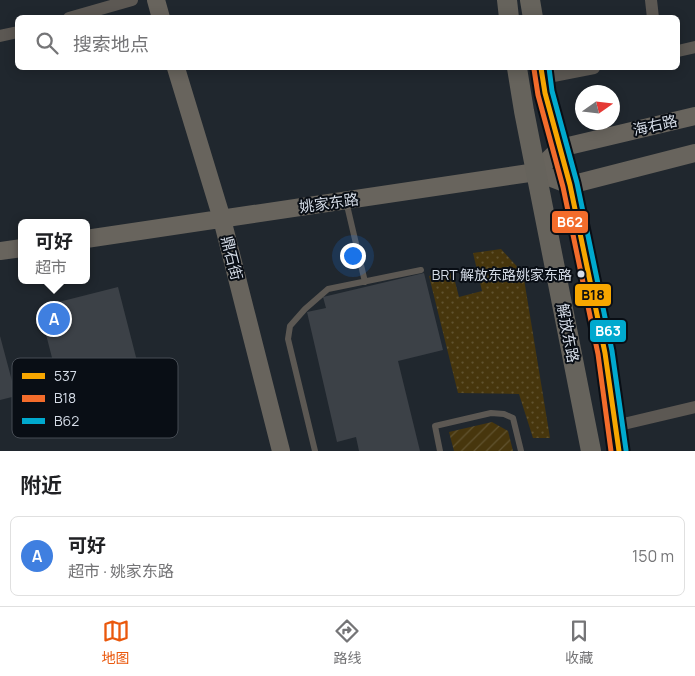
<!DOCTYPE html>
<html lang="zh">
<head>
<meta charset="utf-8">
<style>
	:root { --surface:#fff; --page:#f6f6f6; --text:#202124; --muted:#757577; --line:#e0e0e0; --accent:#ea580c }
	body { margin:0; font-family:Manrope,"Noto Sans SC",sans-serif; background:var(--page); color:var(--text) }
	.compass { position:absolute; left:575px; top:85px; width:45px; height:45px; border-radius:50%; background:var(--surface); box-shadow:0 2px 12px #0003; rotate:76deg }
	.you { position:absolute; left:352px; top:255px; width:18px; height:18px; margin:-12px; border:4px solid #fff; border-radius:50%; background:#1a73e8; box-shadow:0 0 0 8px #1a73e833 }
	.badge { display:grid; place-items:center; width:32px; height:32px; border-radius:50%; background:var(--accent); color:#fff; font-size:16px; font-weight:700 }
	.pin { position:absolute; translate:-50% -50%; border:2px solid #fff; box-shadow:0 1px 5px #0006 }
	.popup { position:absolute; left:18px; top:219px; width:72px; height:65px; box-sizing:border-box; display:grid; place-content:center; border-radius:8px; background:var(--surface); filter:drop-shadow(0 1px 4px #0005); font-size:16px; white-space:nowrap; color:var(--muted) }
	.popup b { font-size:19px; color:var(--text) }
	.popup::after { content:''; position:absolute; left:50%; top:100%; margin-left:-10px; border:10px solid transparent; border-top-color:var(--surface) }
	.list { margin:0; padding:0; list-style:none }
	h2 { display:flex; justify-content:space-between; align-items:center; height:65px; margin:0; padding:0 20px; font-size:21px }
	h2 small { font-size:16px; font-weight:400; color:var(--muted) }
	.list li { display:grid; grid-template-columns:32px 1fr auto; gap:15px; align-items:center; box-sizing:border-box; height:80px; margin:0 10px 10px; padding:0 10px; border:1px solid var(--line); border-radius:8px }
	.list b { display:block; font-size:19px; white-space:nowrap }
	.list p { margin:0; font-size:16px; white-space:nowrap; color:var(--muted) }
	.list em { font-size:16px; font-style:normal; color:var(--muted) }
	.icon { flex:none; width:28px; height:28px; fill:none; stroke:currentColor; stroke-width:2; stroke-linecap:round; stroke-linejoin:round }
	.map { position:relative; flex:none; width:695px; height:451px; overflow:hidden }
	.search { position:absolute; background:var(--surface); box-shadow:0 2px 12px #0003; left:15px; right:15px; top:15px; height:55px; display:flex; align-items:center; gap:12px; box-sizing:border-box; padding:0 18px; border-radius:8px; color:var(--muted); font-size:19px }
	.sheet { height:155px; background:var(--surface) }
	nav { display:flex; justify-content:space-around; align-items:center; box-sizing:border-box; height:70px; border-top:1px solid var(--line); background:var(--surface); font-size:14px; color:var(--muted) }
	nav a { display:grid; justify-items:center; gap:2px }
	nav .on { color:var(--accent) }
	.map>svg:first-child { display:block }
</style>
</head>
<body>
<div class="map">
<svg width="695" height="451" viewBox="0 0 695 451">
	<defs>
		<pattern id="grass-dots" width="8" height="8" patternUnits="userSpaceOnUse" patternTransform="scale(1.25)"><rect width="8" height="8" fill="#47360d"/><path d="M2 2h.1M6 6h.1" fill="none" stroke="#615330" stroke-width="1.8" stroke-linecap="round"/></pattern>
		<pattern id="garden-furrows" width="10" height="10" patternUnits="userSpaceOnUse" patternTransform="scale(1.25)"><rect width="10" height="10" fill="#47360d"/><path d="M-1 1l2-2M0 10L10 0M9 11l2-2" fill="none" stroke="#615330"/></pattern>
	</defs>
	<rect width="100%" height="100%" fill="#20272e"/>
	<path fill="url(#grass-dots)" d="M501 249 523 273 550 438H533L519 394 458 393 429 276 452 270 459 297 482 291 473 253Z"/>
	<path fill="url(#garden-furrows)" d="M492 422 508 431 513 451H454L449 432Z"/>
	<path fill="#3c4147" d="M424 273 443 350 398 361 420 451H359L356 437 337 442 307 312 326 308 323 297Z
		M118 287 138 365 59 385 39 307Z
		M0 336 16 396 0 400Z"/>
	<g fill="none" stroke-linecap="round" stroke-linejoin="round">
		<path stroke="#5c5853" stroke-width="6" d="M346 201 365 282
			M315 451 288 339 290 326 305 309 328 289 421 270
			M440 451 435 426 491 413 504 414 513 418 521 451"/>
		<path stroke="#5c5853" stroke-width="12" d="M651 0 653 18
			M69 18 132 0
			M0 36 18 32
			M678 51 695 47
			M543 78 594 68
			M615 426 695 407"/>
		<path stroke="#68645d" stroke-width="18" d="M156 0 161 18
			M176 68 222 219 281 451
			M536 172 560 148 695 116
			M86 239 536 172 570 185 695 153
			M0 251 22 248"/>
		<path stroke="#66635c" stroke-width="20" d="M507 0 509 18
			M530 0 533 18
			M517 68 524 111 591 451
			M541 68 545 93 570 185 605 353 619 451"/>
		<defs>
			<path id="bus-1" d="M541 68 545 93 570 185 605 353 619 451"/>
			<path id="bus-2" d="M534 69 538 95 563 187 598 354 611 451"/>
			<path id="bus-3" d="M549 68 552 91 577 183 612 351 626 450"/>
		</defs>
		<use href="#bus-1" stroke="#090e15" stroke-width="9"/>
		<use href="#bus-2" stroke="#090e15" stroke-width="9"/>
		<use href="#bus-3" stroke="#090e15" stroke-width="9"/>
		<use href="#bus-1" stroke="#f7a600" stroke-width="5"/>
		<use href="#bus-2" stroke="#f36c2b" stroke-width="5"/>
		<use href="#bus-3" stroke="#00a9ce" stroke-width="5"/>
	</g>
	<circle fill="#d6dde8" stroke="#090e15" stroke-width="2" cx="581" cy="274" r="4.5"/>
	<g text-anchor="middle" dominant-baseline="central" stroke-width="4" stroke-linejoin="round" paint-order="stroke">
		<g font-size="14" fill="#d6dde8" stroke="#090e15" text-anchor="end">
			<text x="572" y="274">BRT 解放东路姚家东路</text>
		</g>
		<g font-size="15" fill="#d6dde8" stroke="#090e15">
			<text transform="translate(655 125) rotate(-13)">海右路</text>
			<text transform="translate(329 203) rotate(-8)">姚家东路</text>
			<text transform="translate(232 258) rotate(76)">鼎石街</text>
			<text transform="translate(568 333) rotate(79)">解放东路</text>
		</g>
	</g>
	<rect x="12" y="358" width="166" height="80" rx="8" fill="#090e15" stroke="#464c54" stroke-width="1"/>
	<rect x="22" y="373" width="23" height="6" fill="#f7a600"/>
	<rect x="22" y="395" width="23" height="7" fill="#f36c2b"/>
	<rect x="22" y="418" width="23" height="6" fill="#00a9ce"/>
	<g font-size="14" fill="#d6dde8">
		<text x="54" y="381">537</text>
		<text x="54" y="403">B18</text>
		<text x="54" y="426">B62</text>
	</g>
	<g stroke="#090e15" stroke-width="2">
		<rect x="551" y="210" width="38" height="24" rx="5" fill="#f36c2b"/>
		<rect x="574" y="283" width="38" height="24" rx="5" fill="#f7a600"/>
		<rect x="589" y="319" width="38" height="24" rx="5" fill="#00a9ce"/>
	</g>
	<g font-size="14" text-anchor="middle" font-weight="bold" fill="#fff">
		<text x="570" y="227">B62</text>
		<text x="608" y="336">B63</text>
	</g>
	<g font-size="14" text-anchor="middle" font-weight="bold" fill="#111">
		<text x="593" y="300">B18</text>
	</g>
</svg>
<svg class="compass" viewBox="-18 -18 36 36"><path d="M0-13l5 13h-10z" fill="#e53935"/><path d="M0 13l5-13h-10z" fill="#757577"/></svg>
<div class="you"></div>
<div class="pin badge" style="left:54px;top:319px;background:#3f7fe0">A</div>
<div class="popup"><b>可好</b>超市</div>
<div class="search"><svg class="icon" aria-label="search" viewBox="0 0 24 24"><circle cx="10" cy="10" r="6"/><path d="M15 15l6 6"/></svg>搜索地点</div>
</div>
<section class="sheet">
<h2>附近<small></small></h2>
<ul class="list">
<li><span class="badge" style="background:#3f7fe0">A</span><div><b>可好</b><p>超市 · 姚家东路</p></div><em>150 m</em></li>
</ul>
</section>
<nav>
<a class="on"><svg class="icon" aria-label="map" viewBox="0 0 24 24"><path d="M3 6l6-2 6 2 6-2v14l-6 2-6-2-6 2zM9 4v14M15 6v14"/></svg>地图</a>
<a><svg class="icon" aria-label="directions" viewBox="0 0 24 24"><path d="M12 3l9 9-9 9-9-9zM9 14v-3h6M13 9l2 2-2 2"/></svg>路线</a>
<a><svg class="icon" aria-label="saved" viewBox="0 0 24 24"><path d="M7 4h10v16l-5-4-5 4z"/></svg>收藏</a>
</nav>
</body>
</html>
